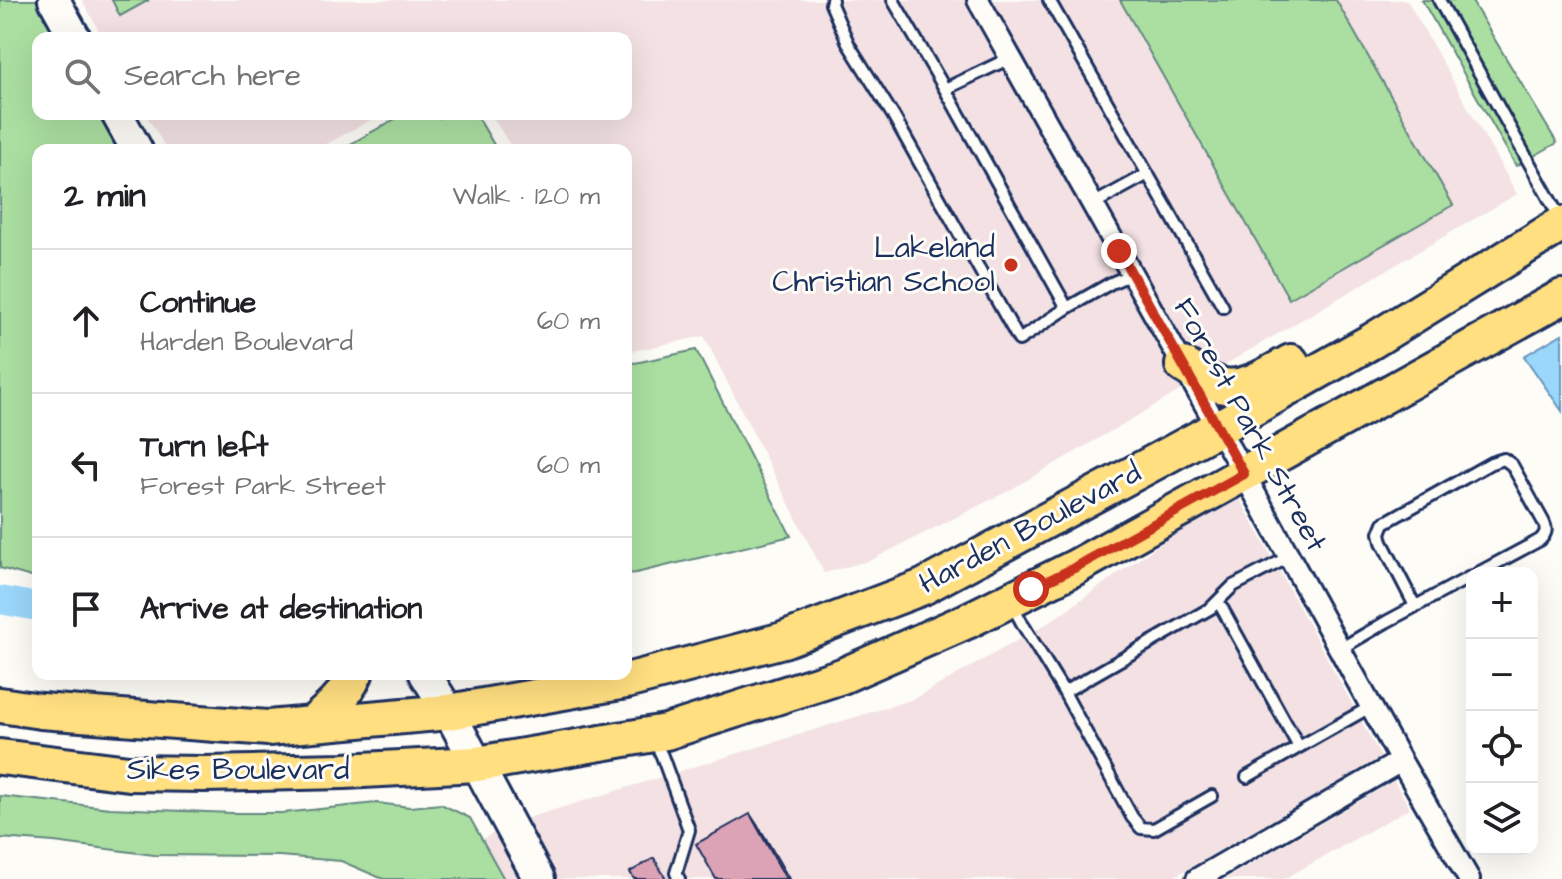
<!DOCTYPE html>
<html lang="en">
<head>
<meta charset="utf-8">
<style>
	:root { --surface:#fff; --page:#f6f6f6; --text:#202124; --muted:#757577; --line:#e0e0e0 }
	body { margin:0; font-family:"Architects Daughter",sans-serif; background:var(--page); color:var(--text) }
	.controls { position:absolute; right:24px; bottom:24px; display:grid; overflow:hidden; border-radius:16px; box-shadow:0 8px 32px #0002 }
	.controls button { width:72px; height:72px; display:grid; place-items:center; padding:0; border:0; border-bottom:2px solid var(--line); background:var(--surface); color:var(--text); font:40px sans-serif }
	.stop { position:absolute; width:24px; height:24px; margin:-18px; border:6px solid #c8321e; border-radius:50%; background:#fff }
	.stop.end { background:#c8321e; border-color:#fff; box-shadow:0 2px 8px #0008 }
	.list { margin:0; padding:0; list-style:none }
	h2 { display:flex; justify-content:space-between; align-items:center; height:104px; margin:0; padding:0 32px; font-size:34px }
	h2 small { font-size:26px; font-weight:400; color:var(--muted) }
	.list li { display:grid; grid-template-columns:52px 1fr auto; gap:24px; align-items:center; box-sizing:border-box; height:144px; padding:0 32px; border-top:2px solid var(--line) }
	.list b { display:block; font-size:30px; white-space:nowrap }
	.list p { margin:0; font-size:26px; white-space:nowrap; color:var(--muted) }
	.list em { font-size:26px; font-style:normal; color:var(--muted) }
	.icon { flex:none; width:44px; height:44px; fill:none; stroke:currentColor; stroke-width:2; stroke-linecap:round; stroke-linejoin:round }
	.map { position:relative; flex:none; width:1562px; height:879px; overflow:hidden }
	.search { position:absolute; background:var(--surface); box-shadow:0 8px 32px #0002; left:32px; top:32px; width:600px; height:88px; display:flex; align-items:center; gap:20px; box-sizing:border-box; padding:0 28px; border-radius:16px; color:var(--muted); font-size:30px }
	.panel { position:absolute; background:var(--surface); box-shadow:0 8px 32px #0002; left:32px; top:144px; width:600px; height:536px; border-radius:16px }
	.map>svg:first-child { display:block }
</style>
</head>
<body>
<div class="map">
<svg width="1562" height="879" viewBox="0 0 1562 879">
	<rect width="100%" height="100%" fill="#fdfcf7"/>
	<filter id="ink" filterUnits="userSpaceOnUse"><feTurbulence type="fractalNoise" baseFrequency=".0125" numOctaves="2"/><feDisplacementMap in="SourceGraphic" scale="16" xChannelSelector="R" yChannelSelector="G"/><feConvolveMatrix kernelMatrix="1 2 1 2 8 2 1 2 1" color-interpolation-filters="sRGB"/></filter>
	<g filter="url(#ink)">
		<path fill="#f3e1e3" d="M82 0H1407L1517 194 1010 490 871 560 824 573 704 336 633 351 626 339V150H513L491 114H626V38H103Z
			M146 114H381L316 150H167Z
			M1237 494 1381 757 1170 879H557L525 819 914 699 1048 623 1213 507Z
			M1394 781 1410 808 1284 879H1225Z
			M496 832 521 879H504L482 839Z"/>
		<path fill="#abdfa1" stroke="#638780" stroke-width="2" d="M0 0H36L57 38H38V114H99L119 150H38V579L0 568Z
			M112 0H149L120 16Z
			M1120 0H1336L1453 205 1289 299Z
			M1422 0H1471L1557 143 1516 166Z
			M404 114H437L440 118 447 114H476L497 150H340Z
			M696 350 791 536 636 573 626 574V361L635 363Z
			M0 796 110 808 232 813H283L376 803 410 807 441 804 470 818 504 879H383L341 861 279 856 154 855 54 842 0 838Z"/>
		<path fill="#9ad7fb" stroke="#6794bc" stroke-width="2" d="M1562 334V411L1524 356Z"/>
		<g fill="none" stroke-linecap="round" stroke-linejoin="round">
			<path stroke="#9ad7fb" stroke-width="28" d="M0 600 38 607"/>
			<defs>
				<path id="lane" d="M832 0 831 4 849 45 894 117 1019 340 1067 308
					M893 0 945 89
					M1049 0 1223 307
					M1439 0 1561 220
					M1010 58 945 89 1067 308 1111 283 1132 274
					M1093 204 1148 174
					M1218 601 1299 747 1372 706
					M1012 604 1023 625 1064 692 1211 608 1233 586 1289 557
					M1415 606 1382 542 1380 533 1384 523 1491 463 1504 459 1512 465 1543 521C1547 529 1547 533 1540 540L1478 573
					M1340 649 1386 622 1472 576
					M1064 692 1132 817 1141 828 1154 829 1212 796
					M654 740 662 756 689 830 676 873 679 879
					M1247 777 1299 747"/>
				<path id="street" d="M978 0 1244 474 1401 761 1469 879
					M1197 879 1401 761"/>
				<path id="secondary" d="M54 0 75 38
					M117 114 137 150
					M425 674 449 712 539 879"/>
				<path id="primary" d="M1183 365C1195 372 1210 384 1224 386 1246 390 1272 372 1291 362
					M0 705 41 711 268 728 449 712 626 681 783 640 923 587 1218 428 1372 341 1562 224
					M312 724C330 709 345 696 355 674
					M0 757 129 773 204 774 344 771 477 764 666 732 842 676 967 621 1074 568 1562 297"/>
			</defs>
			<use href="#lane" stroke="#1b2f5e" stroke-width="16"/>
			<use href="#street" stroke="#1b2f5e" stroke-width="26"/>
			<use href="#secondary" stroke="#1b2f5e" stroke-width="36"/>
			<use href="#primary" stroke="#1b2f5e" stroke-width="40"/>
			<use href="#lane" stroke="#fdfcf7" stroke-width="10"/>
			<use href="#street" stroke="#fdfcf7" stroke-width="20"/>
			<use href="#secondary" stroke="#fdfcf7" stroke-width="30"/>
			<use href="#primary" stroke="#ffdf80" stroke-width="34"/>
		</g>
		<path fill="#99727f" stroke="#1b2f5e" stroke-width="2" d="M750 814 764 835 789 879H786Z"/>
		<path fill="#dba3b5" stroke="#1b2f5e" stroke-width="2" d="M750 814 786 879H716L696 844Z
			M654 858 666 879H634L630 872Z"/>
	</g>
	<g fill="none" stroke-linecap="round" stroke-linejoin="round" filter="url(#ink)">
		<path stroke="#c8321e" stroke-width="10" d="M1031 589 1074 568 1244 474 1119 251"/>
	</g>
	<circle fill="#c8321e" stroke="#fdfcf7" stroke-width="3" cx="1011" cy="265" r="8"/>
	<g text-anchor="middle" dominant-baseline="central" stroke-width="6" stroke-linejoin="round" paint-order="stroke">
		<g font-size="30" fill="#1b2f5e" stroke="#fdfcf7" text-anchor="end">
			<text x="995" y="248">Lakeland<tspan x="995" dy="34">Christian School</tspan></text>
		</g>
		<g font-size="30" fill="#1b2f5e" stroke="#fdfcf7">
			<text transform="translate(1250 425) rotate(61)">Forest Park Street</text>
			<text transform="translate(1030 528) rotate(-28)">Harden Boulevard</text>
			<text x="238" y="770">Sikes Boulevard</text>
		</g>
	</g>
</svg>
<div class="controls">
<button>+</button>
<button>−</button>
<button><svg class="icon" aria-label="locate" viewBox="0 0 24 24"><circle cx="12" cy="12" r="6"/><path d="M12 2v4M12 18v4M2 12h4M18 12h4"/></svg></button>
<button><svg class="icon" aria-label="layers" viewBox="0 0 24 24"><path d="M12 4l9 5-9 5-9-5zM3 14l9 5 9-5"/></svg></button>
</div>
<div class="stop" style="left:1031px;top:589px"></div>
<div class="stop end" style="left:1119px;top:251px"></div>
<div class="search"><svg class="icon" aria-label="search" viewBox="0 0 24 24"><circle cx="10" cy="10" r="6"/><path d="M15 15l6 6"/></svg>Search here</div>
<section class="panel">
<h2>2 min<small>Walk · 120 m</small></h2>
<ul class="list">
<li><svg class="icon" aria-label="ahead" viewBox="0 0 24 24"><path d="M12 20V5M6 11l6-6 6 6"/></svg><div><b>Continue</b><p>Harden Boulevard</p></div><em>60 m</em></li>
<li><svg class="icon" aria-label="left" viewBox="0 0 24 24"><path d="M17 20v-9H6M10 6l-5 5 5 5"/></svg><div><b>Turn left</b><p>Forest Park Street</p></div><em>60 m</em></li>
<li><svg class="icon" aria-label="arrive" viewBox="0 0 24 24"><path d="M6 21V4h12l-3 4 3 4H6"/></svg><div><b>Arrive at destination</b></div></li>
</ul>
</section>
</div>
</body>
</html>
